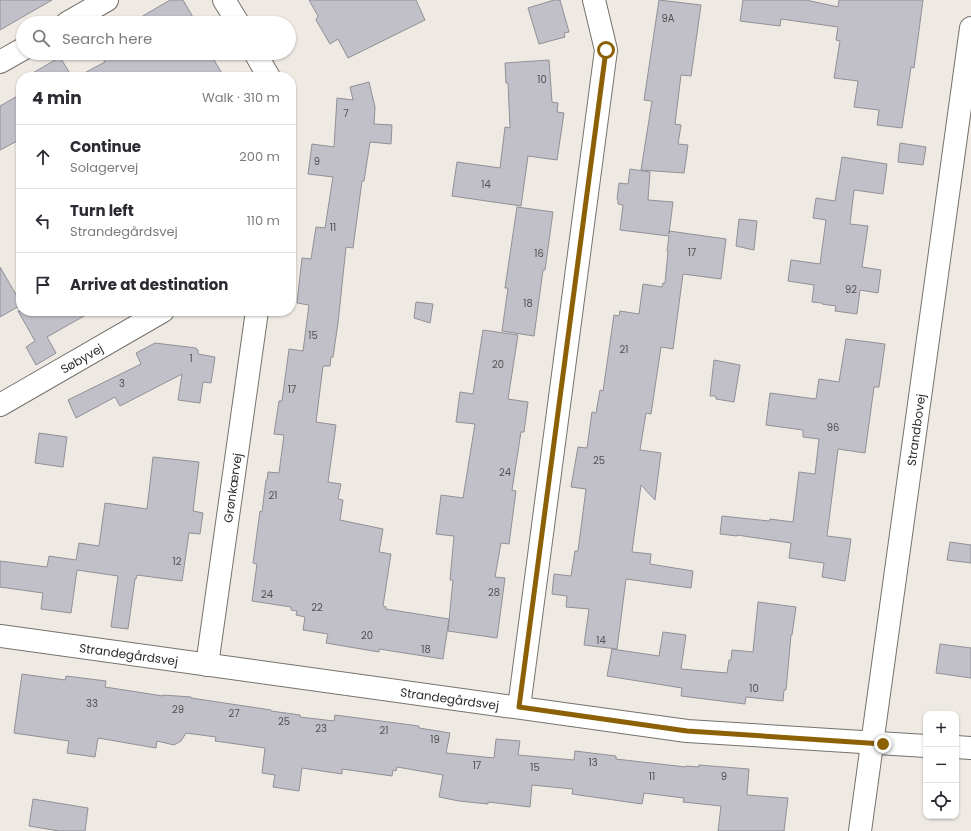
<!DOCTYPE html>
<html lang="en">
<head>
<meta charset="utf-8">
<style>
	:root { --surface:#fff; --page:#f2f2f3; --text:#2b2b33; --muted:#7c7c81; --line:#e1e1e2 }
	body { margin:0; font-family:Poppins,sans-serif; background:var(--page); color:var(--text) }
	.controls { position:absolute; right:12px; bottom:12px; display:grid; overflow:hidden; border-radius:8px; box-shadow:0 1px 3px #0004 }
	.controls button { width:36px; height:36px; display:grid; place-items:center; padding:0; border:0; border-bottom:1px solid var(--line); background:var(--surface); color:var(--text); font:20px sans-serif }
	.stop { position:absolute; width:12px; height:12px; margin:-9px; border:3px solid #8c6105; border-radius:50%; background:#fff }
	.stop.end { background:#8c6105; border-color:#fff; box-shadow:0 1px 4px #0008 }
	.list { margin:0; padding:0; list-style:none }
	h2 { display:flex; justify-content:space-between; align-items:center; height:52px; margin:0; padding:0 16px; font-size:17px }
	h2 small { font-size:13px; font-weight:400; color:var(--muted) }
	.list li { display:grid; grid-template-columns:26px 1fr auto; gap:12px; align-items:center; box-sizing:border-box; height:64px; padding:0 16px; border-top:1px solid var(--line) }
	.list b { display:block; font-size:15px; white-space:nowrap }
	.list p { margin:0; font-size:13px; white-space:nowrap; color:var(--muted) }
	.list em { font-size:13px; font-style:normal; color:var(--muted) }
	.icon { flex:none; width:22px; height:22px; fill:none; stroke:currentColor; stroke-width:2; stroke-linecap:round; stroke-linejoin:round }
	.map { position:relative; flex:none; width:971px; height:831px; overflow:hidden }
	.search { position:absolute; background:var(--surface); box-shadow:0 1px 3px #0004; left:16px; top:16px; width:280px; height:44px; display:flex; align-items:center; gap:10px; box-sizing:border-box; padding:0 14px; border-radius:22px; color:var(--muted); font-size:15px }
	.panel { position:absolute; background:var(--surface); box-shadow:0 1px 3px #0004; left:16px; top:72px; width:280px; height:244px; border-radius:16px }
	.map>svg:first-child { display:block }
</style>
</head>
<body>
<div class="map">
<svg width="971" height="831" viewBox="0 0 971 831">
	<rect width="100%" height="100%" fill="#eee9e2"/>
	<path fill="#c1bfc7" stroke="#929097" d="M0 0H52L0 30Z
		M170 0H183L194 19 188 23H131Z
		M309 0H416L425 20 348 58 338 39 330 44 316 20 318 16Z
		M554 0H560L569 32 564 33 565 37 539 44 528 8Z
		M659 0 701 5 691 76 681 75 675 124 681 125 678 144 688 145 684 173 641 170 652 101 644 100Z
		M743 0H806L838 7 839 0H923L914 68 911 67 902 128 877 125 879 110 854 107 858 81 834 78 840 41 836 40 838 27 781 19 780 26 740 21Z
		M99 53H210L224 77H77L105 62Z
		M60 57 72 77H26Z
		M549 60 552 102 558 103 557 112 564 113 557 160 528 156 521 206 452 196 457 162 500 168 505 127 510 128 508 83H506L505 63Z
		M369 82 375 107 374 124 392 125 391 144 370 142 364 181H362L353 248 346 247 338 323 333 357H331L330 366H323L316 422 336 425 328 482 341 484 338 499 343 500 340 520 383 529 379 552 391 554 383 606 386 607V609L449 619 443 659 379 649V652L326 643 328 634 303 630 305 617 296 615 297 611 291 610V607L252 601 257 564 253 563 260 511 262 512 266 480H267L268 472 279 473 284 435 274 434 279 401H282L289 349 303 351 309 305 297 303 302 258 311 259 316 227 325 228 333 177 308 174 312 144 334 147 337 98 353 100 350 87Z
		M21 94V139L0 150V106Z
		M900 143 926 147 923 165 898 162Z
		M842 157 887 164 883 194 854 190 850 224 868 226 862 267 881 270 878 293 860 290 857 314 835 311 836 306 822 304V303L812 302 814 285 788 281 791 260 820 264 826 220 813 218 816 198 835 201Z
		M630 169 650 172 648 200 673 202 669 234V231L726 239 721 279 683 274 673 349 661 347 651 414 646 413 640 450 661 453 655 500 641 485 632 552 651 554 650 564 693 571 691 588 626 579 617 649 584 645 589 609 566 607 567 596 552 594 554 574 571 576 575 551H578L586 489 571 487 578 447 587 448 592 412 596 413 600 390 603 391 614 315 619 316 620 311 639 314 643 284 662 287 663 283H665L668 251H667L669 236 620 230 623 205 618 204V200L617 199 619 183 628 184Z
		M517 207 553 212 545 270H543L534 336 502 331 508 288H505Z
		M739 219 757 221 754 250 736 246Z
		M0 267 21 303V305L0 317Z
		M416 302 433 304 430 323 414 318Z
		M18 311H93L47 337 56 353 36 365 26 347 35 341Z
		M483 330 518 335 508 399 528 402 524 432H521L512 490 516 491 509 544 501 543 495 577 505 578 497 638 448 631 453 580H450L454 536 436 534 441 495 463 498 475 424 456 422 460 392 473 394Z
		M846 339 885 344 879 387H874L865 453 838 449 827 536 851 539 845 581 822 577 824 563 789 558 791 543 737 535V536L720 534 722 516 769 521 770 519 793 522 799 472 815 474 819 439 803 437V430L766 425 770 393 816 399 819 379 839 382Z
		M155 343 196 348V349L198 350V354L215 357 211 383 203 382 200 403 178 400 182 374 120 406 115 397 76 418 68 400 141 364 136 353Z
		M714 360 740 365 734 402 716 399V396H710Z
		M39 433 67 437 63 467 35 463Z
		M153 457 199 462 193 511 203 513 200 534 189 533 182 581 137 575 136 579H135L128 629 111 627 118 576 77 570 71 613 41 609 43 593 0 587V561L47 567 49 556 76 560 79 543 99 546 105 503 147 509Z
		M950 542 971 545V563L947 560Z
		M758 602 796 607 792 635H791L786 690H784L783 701 746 697 745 704 681 696 682 688 607 676 612 649 659 656 663 632 686 635 681 669 727 673 729 660H731L732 650 753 652Z
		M940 644 971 648V678L936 673Z
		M22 674 65 680 66 676 106 681 105 687 163 696V695L191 697V698L271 710V711L300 715V717L334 721 335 715 419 726V728L450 733 446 753 494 758 496 739 520 741 518 755 574 760 575 751 616 756V759L686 767V766L699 767V765L749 769 747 795 788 798 784 831H718L721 806 683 802 684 798 644 793 642 804 572 794 573 789 532 785 530 807 488 802V804L459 801 439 797 443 775 397 767 396 771 393 770 392 776 342 769V774L302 768 299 791 273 787 275 775 262 773 265 748 215 741 216 737 186 733 181 741 174 745 157 741 156 748 98 738 95 757 67 753 69 741 14 733Z
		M33 799 88 808 85 831H59L29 826Z"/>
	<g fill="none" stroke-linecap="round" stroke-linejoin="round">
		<defs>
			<g id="street">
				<path d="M224 0 238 23"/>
				<path d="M67 23 107 0"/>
				<path d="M255 53 269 77"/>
				<path d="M0 62 23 49"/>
				<path id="s1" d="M0 405 163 311"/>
				<path id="s2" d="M0 636 687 731 926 746"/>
				<path id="s3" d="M207 665 257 311"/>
				<path d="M519 707 606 50 594 0"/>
				<path d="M956 747 971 748"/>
				<path id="s4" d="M860 831 971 28"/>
			</g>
		</defs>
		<use href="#street" stroke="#76726b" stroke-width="24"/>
		<use href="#street" stroke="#fff" stroke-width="22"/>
	</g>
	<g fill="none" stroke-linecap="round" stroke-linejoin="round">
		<path stroke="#8c6105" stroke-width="5" d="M606 50 519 707 687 731 883 744"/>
	</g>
	<g text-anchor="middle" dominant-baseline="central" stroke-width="3" stroke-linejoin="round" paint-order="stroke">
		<g font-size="10" fill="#535151">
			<text x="668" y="18">9A</text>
			<text x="542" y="79">10</text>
			<text x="346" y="113">7</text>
			<text x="317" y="161">9</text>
			<text x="486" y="184">14</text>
			<text x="333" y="227">11</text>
			<text x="692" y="252">17</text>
			<text x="539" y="253">16</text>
			<text x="851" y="289">92</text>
			<text x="528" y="303">18</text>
			<text x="313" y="335">15</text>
			<text x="624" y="349">21</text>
			<text x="191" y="358">1</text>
			<text x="498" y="364">20</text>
			<text x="122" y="383">3</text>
			<text x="292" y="389">17</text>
			<text x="833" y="427">96</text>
			<text x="599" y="460">25</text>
			<text x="505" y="472">24</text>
			<text x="273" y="495">21</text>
			<text x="177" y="561">12</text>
			<text x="494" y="592">28</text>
			<text x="267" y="594">24</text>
			<text x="317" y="607">22</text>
			<text x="367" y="635">20</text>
			<text x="601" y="640">14</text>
			<text x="426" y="649">18</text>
			<text x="754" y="688">10</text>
			<text x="92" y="703">33</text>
			<text x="178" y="709">29</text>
			<text x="234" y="713">27</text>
			<text x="284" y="721">25</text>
			<text x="321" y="728">23</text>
			<text x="384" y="730">21</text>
			<text x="435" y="739">19</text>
			<text x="593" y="762">13</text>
			<text x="477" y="765">17</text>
			<text x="535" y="767">15</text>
			<text x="652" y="776">11</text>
			<text x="724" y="776">9</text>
		</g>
		<g font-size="12" fill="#2e2c2a" stroke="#fcf7ef">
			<text stroke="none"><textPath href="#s1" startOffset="94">Søbyvej</textPath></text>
			<text stroke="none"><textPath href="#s4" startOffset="405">Strandbovej</textPath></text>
			<text stroke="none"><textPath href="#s3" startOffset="179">Grønkærvej</textPath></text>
			<text stroke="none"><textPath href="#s2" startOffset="130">Strandegårdsvej</textPath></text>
			<text stroke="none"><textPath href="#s2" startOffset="454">Strandegårdsvej</textPath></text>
		</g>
	</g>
</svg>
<div class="controls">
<button>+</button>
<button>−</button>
<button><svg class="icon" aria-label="locate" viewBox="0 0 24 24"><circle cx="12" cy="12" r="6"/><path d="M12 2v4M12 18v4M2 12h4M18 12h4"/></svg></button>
</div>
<div class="stop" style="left:606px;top:50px"></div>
<div class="stop end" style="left:883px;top:744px"></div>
<div class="search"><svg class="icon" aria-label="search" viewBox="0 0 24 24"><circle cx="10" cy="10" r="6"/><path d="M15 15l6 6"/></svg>Search here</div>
<section class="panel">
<h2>4 min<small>Walk · 310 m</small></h2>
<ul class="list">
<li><svg class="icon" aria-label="ahead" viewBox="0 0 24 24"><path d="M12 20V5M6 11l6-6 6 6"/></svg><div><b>Continue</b><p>Solagervej</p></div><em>200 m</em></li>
<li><svg class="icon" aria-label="left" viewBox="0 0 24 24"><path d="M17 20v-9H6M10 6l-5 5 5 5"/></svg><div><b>Turn left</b><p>Strandegårdsvej</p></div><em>110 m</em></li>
<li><svg class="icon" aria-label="arrive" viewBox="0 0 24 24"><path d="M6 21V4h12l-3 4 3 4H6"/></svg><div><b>Arrive at destination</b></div></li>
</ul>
</section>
</div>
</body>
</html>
